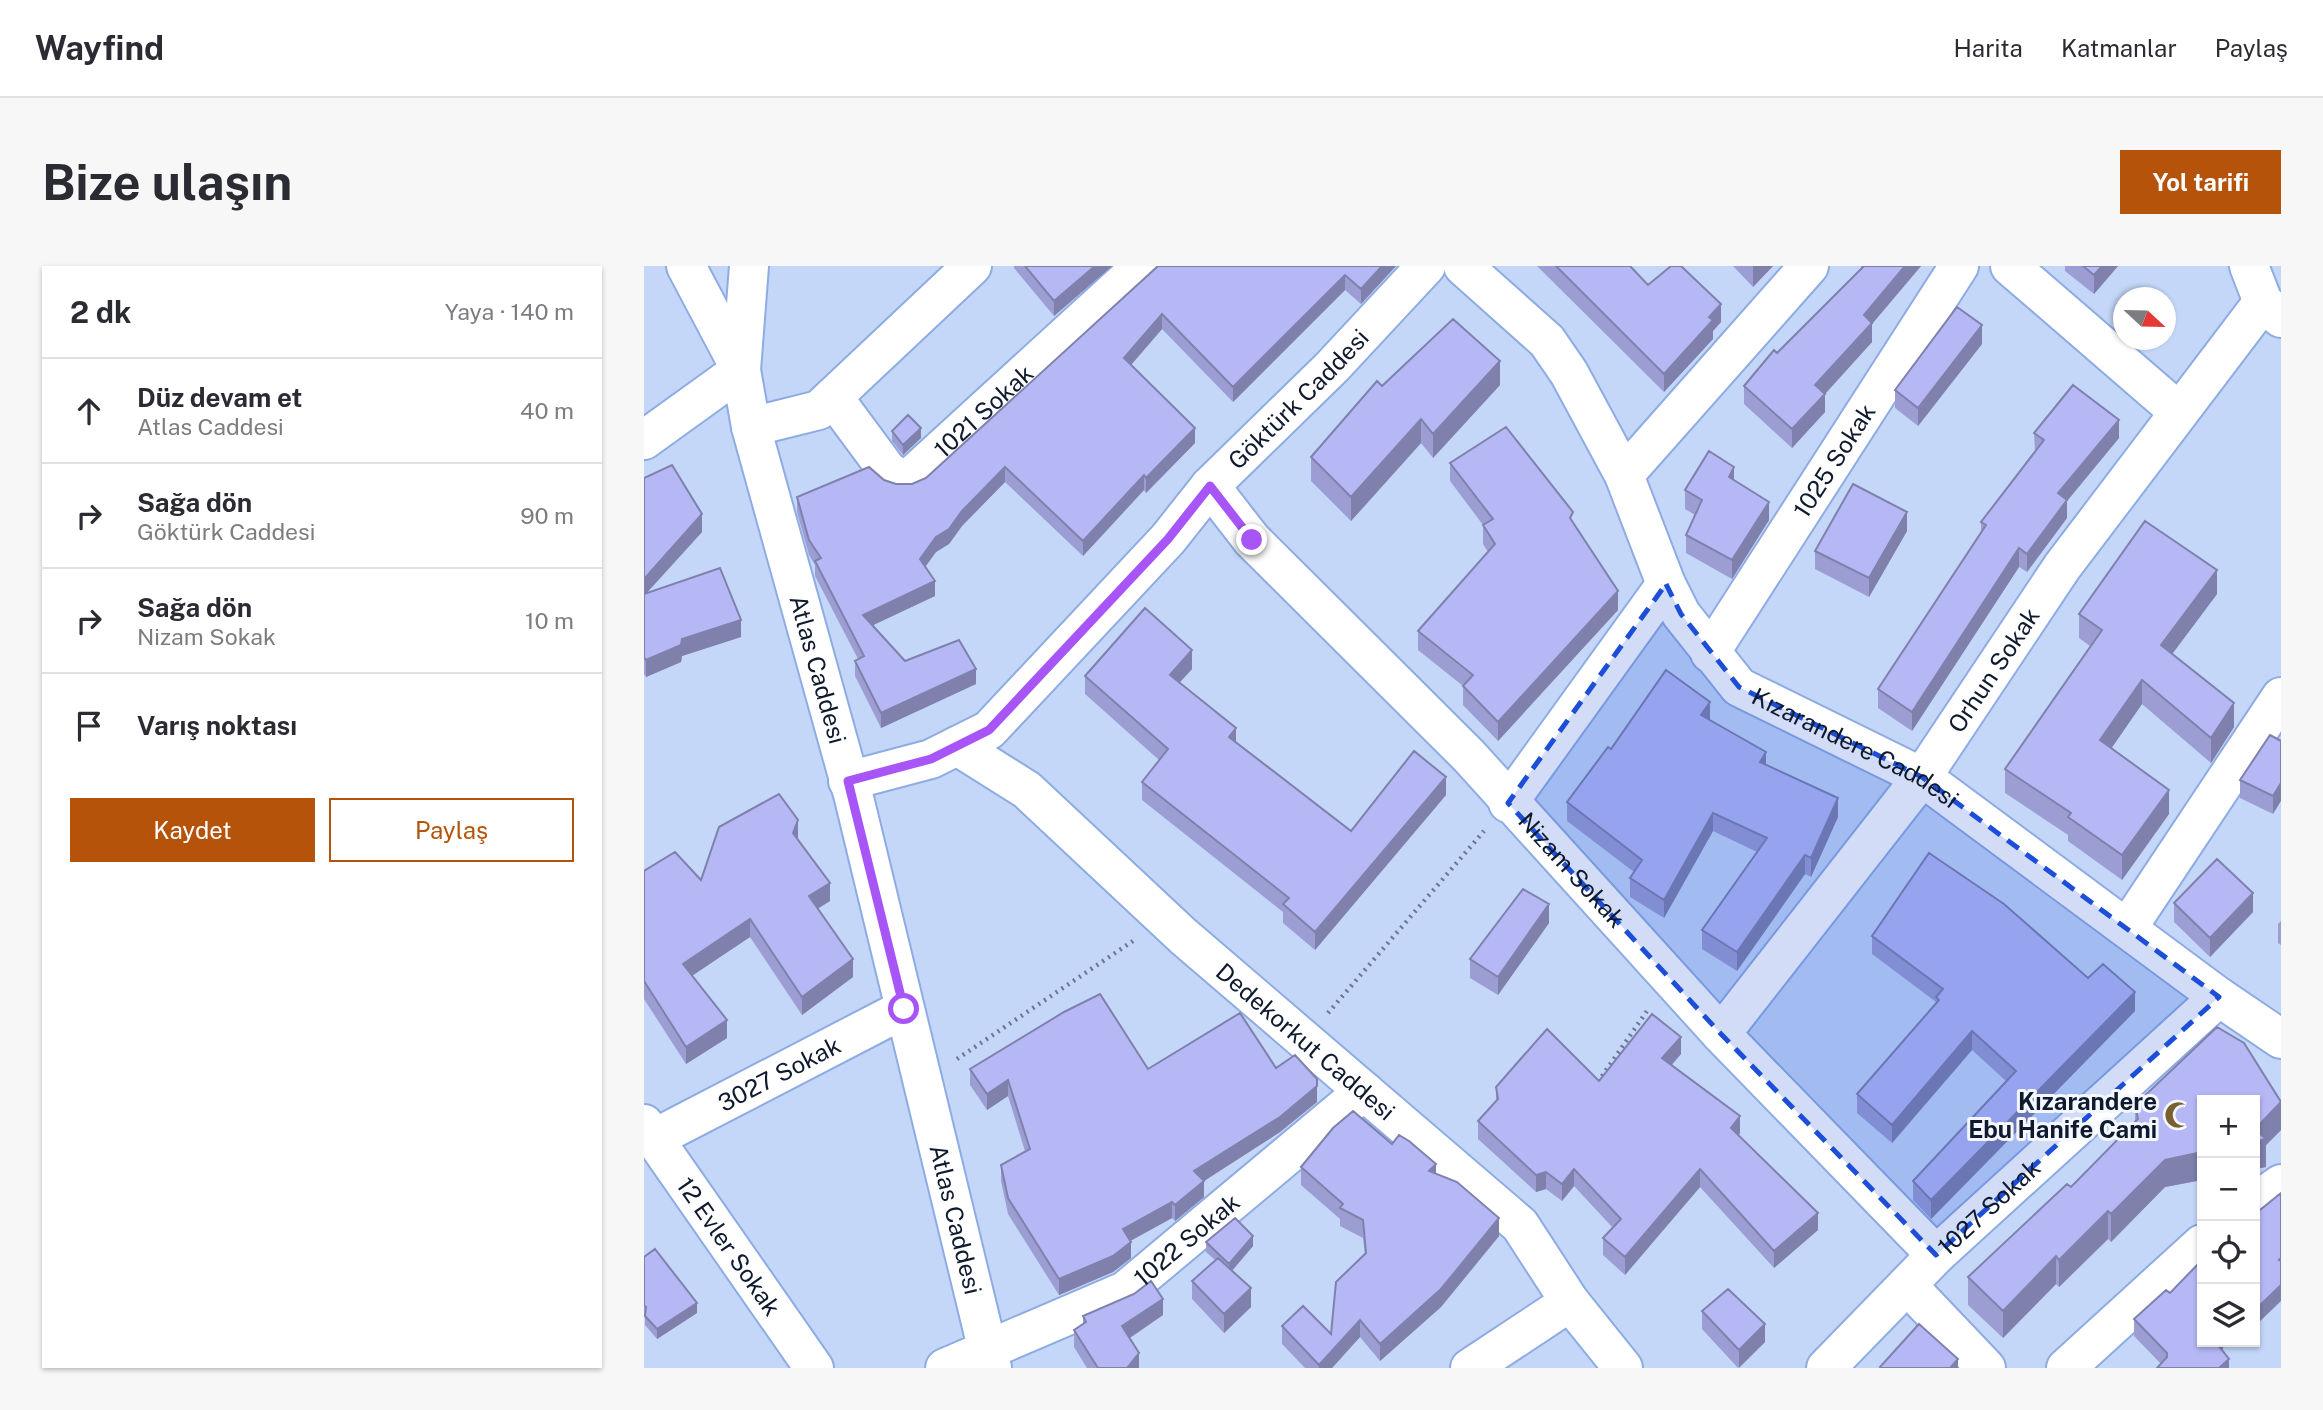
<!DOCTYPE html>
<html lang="tr">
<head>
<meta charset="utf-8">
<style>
	:root { --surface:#fff; --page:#f7f7f7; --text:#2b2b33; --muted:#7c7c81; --line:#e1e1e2; --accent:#b45309 }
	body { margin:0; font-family:"Public Sans",sans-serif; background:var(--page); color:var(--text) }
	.controls { position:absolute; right:21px; bottom:21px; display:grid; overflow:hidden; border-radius:0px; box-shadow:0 2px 5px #0004 }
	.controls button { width:63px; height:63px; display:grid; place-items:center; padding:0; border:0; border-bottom:2px solid var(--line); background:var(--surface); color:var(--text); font:35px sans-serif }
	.compass { position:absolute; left:1469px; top:21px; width:63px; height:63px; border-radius:50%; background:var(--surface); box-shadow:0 2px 5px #0004; rotate:112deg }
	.stop { position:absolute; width:21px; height:21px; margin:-16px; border:5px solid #a855f7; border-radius:50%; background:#fff }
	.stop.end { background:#a855f7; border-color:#fff; box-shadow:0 2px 7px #0008 }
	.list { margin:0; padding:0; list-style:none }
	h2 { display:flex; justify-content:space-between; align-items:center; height:91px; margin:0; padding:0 28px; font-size:30px }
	h2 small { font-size:23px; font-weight:400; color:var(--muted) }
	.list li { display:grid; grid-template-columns:46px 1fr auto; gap:21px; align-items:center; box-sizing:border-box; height:105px; padding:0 28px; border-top:2px solid var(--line) }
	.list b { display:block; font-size:26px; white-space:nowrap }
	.list p { margin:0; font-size:23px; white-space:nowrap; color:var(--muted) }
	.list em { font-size:23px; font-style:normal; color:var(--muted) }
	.actions { display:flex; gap:14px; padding:21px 28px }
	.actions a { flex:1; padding:16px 0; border:2px solid var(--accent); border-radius:0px; text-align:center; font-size:24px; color:var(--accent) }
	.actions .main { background:var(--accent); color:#fff }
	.icon { flex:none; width:38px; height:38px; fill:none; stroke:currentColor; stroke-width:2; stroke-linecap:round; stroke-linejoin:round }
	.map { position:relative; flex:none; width:1637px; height:1102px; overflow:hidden; border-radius:0px }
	header { display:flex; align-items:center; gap:42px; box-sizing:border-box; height:98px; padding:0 35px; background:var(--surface); border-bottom:2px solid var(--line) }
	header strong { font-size:33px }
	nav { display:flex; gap:38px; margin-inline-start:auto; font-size:24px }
	.intro { display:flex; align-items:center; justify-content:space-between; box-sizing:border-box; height:168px; padding:0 42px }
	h1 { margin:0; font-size:49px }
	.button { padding:18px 32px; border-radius:0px; background:var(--accent); color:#fff; font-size:24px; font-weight:700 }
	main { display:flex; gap:42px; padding:0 42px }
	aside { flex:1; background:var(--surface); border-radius:0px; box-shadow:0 2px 5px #0004 }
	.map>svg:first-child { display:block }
</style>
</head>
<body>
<header>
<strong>Wayfind</strong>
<nav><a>Harita</a><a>Katmanlar</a><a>Paylaş</a></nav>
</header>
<div class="intro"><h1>Bize ulaşın</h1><a class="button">Yol tarifi</a></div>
<main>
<aside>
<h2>2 dk<small>Yaya · 140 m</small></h2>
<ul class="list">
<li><svg class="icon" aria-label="ahead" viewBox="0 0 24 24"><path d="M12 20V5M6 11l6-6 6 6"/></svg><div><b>Düz devam et</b><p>Atlas Caddesi</p></div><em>40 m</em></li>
<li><svg class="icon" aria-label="right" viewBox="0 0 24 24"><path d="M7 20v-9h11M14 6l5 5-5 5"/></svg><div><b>Sağa dön</b><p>Göktürk Caddesi</p></div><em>90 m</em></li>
<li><svg class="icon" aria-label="right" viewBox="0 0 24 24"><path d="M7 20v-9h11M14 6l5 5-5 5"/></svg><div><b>Sağa dön</b><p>Nizam Sokak</p></div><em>10 m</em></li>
<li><svg class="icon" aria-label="arrive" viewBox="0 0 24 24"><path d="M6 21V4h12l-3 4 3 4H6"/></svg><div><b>Varış noktası</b></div></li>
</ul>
<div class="actions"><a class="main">Kaydet</a><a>Paylaş</a></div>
</aside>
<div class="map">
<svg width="1637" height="1102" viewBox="0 0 1637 1102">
	<rect width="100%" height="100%" fill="#c4d7f9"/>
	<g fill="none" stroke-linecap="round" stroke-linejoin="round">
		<defs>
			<g id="minor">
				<path id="s1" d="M42 0 97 104 107 161 210 532 348 1102"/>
				<path id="s2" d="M819 0 903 75 925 107 980 209 1022 318 1037 348 1095 421 1278 511 1575 731 1637 773"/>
				<path d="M1366 0 1535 146"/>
				<path d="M1605 0 1619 36 1637 52"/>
				<path id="s3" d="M189 131 243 204 253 211H267L498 0"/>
				<path d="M107 161 175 144 328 0"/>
				<path d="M0 174 97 104 105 0"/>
				<path d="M980 209 1165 0"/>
				<path id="s4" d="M566 220 608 274 825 490 1077 768 1292 989"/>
				<path id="s5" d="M1066 387 1315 0"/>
				<path id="s6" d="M313 480 383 524 539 670 876 959 926 1036 979 1102"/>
				<path id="s7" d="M204 515 287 493 345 464 524 273 566 220 688 101 782 0"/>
				<path d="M864 537 1022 318"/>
				<path d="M1484 661 1637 431"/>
				<path id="s8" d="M1077 768 1278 511 1418 301 1619 36"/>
				<path id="s9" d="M0 858 170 1102"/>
				<path id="s10" d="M9 873 260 743"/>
				<path d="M1611 936 1637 918"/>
				<path d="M1263 1019 1342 1102"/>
				<path id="s11" d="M301 1102 481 1025 720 825"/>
				<path d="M826 1102 926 1036"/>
				<path id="s12" d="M1182 1102 1292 989 1575 731"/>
				<path d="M1422 1102 1558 978"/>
			</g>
		</defs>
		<use href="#minor" stroke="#8eace3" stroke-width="42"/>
		<path stroke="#687792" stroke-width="4.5" stroke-dasharray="2 5" stroke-linecap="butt" d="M684 747 840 565
			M313 793 489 675
			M954 816 1005 742"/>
		<use href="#minor" stroke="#fff" stroke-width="38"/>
	</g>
	<path fill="#9c9ed3" d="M370 0H468L410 50 370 2Z
		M514 0H752L717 38 701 24 589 136 518 63 487 99 551 177 502 227 500 224 439 290 361 216 318 260 305 278 292 286 281 301 291 330 228 359 261 395 332 418 237 462 211 410V395L214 393 171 310V299L165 289 153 246V231L240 214 252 218H268L282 212Z
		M893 0H986L1004 19 1077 56 1069 65V73L1020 126Z
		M1089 0H1129L1109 21Z
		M1217 0H1277L1228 58V76L1181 127V146L1148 182 1100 138V120L1217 4Z
		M1421 0H1474L1450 28 1421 5Z
		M1338 78 1274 160 1251 142V124Z
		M856 119 789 192 777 177 707 255 667 215V191L738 120Z
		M248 165 277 172 259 189 248 175Z
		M1390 167 1475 172 1423 235V252L1383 306 1375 301 1268 465 1234 442V423L1337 266V256L1391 186Z
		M806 197 929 256 974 344 854 475 819 439V420L774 384V365L844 286 839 278V259L806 215Z
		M0 212 58 266 2 327 97 371 38 390 37 396 2 411 0 408Z
		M1090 214 1125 254 1088 313 1042 287V269L1051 249 1041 243V224Z
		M1263 265 1225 331 1171 303V285Z
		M1573 328 1528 388 1590 461 1567 497 1498 438 1467 482 1525 548 1478 614 1424 575V569L1361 527V503L1446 380 1435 372V348Z
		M548 403 536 416 592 477 707 565 802 529 671 684 639 657V646L498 534V516L515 494 441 428V410Z
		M1066 454 1122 499 1194 551 1167 611 1161 608 1093 705 1058 683V664L1113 586 1069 565 1020 652 986 631V612L990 606 923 555V536L967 483Z
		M1637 475 1629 548 1596 532V514Z
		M154 573 186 635 173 643 209 711 158 749 106 671 48 709 83 772 42 798 0 733V605L57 614Z
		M1530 637 1609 646 1566 691 1530 656Z
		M1637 655V679L1634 677V658Z
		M905 657 854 729 826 712V693Z
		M1228 670 1444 712 1491 745 1287 953 1269 934V915L1362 815 1328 784 1248 877 1213 847V828L1292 738V736L1228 688Z
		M1573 761 1600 777 1637 836V864L1622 879V901L1611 903V834H1558V914L1521 921 1467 976 1464 973 1415 1021 1412 1018 1359 1072 1324 1039V1011L1423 918 1427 921 1491 857V839Z
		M1037 788 1028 799 1096 867 1094 870 1174 964 1130 1002 1056 921 981 1009 959 989V972L969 962 930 920 918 935 902 923 892 926 834 873V855L852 836V821L955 815Z
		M632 802 673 836 636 866 560 915V931L531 955 528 952 486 975 487 992 469 1006 415 1029 364 948 357 915V899L381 885 364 830 343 844 326 819V803H504Z
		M748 878 792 907 855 970 797 1041 736 1095 716 1071 688 1102H661L638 1078V1060L687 1068 721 989 719 972 696 960V953L657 919V901Z
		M562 976 609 980 588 1005 607 1041 580 1067 548 1033V1015L571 994 562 986Z
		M0 991 53 1047 13 1073 1 1059V1050L0 1049Z
		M1058 1045 1121 1076 1094 1102 1058 1063Z
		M519 1049 486 1072 495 1102H443L430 1081V1064L439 1058V1050Z
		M1490 1053 1558 1076H1581L1578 1084 1585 1102 1517 1098 1490 1070Z"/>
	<path fill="#7f81ac" d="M451 0H468L410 50V35Z
		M738 0H752L717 38V23Z
		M1109 0H1129L1109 21Z
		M1261 0H1277L1228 58V76L1173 137 1181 128V146L1148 182V163L1171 119 1220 49Z
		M1458 0H1474L1450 28V9Z
		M701 9V24L589 136V121Z
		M1077 38V56L1069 65V73L1020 126V108L1065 51Z
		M518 48V63L480 107V92Z
		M1338 59V78L1274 160V142Z
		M856 95V119L789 192V168Z
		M777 153V177L707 255V231Z
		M1475 154V172L1423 235V252L1383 306V288L1414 227Z
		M277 162V172L259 189V179Z
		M551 162V177L502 227V212Z
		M361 201V216L318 260 305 278 292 286 276 308V293L292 271Z
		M1090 201V219L1085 211Z
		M500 209V224L439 290V275Z
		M1125 236V254L1088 313V294Z
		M1263 246V265L1225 331V312Z
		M58 248V266L0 330V313Z
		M1375 282V301L1268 465V446Z
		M1573 304V328L1517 403V379Z
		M291 315V330L219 364V349Z
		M974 325V344L854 475V456Z
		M97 354V371L38 390 37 396 2 411V394L38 373Z
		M548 384V403L526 427V409Z
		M332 403V418L237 462V447Z
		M1498 414V438L1456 499V474Z
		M1066 436V455L1057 449Z
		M1590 437V461L1567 497V472Z
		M592 462V480L585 471Z
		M1122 486V505L1116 496Z
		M802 511V529L671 684V666Z
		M1637 517V535L1629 548V530Z
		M1525 524V548L1478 614V589Z
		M1194 532V551L1167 611V592Z
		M1069 547V565L1020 652V634Z
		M154 554V572L149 584V567Z
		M1161 589V608L1093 705V686Z
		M186 617V635L165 648V630Z
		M1609 627V646L1566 691V672Z
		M905 638V657L854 729V711Z
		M106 653V671L39 716V698Z
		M209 693V711L158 749V731Z
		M1491 726V745L1287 953V934Z
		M83 754V772L42 798V781Z
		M1328 765V784L1248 877V859Z
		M1037 771V788L1018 809V792Z
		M364 814V830L343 844V828Z
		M673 820V836L636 866 560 915V931L531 955V939L550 905Z
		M1637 836V864L1622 879V901L1611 903V863Z
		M1096 850V867L1087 880V862Z
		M1558 886V914L1521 921 1467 976V948L1521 894Z
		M792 898V915L785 905Z
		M930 903V920L918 935V918Z
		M1056 903V921L981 1009V991Z
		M902 906V923L892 926V909Z
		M528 936V952L479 979V963Z
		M1464 945V973L1415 1021V994Z
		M1174 947V964L1130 1002V985Z
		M855 952V970L797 1041 736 1095V1078Z
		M609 970V980L585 1008V998Z
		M487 976V992L469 1006 415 1029V1013Z
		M1412 990V1018L1359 1072V1045Z
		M1637 1019V1035L1611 1060V1044Z
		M607 1022V1041L580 1067V1048Z
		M519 1033V1049L478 1077V1060Z
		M53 1037V1047L13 1073V1063Z
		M716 1054V1071L688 1102H675V1099Z
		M1121 1058V1076L1095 1102V1084Z
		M1575 1076H1581L1574 1096V1079Z
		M495 1087V1102H483Z
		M1314 1093V1102H1306Z
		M1585 1093V1102H1575Z"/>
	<path fill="#b5b8f5" stroke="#7f81ac" stroke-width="2" d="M381 0H451L410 35Z
		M514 0H738L717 23 701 9 589 121 518 48 480 92 551 162 502 212 500 209 439 275 361 201 318 245 305 263 292 271 276 293 291 315 219 349 261 395 315 374 332 403 237 447 211 395 220 390 171 295 177 292 165 274 153 231 225 201 240 214 252 218H268L282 212Z
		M912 0H986L1004 19 1027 0H1037L1077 38 1065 51 1069 54 1020 108Z
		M1220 0H1261L1220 49 1228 57 1171 119 1181 128 1148 163 1100 120 1130 84 1133 87Z
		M1439 0H1458L1450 9Z
		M1313 41 1338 59 1274 142 1251 124Z
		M809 53 856 95 789 168 777 153 707 231 667 191 733 115 738 120Z
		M1429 119 1475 154 1414 227 1423 234 1383 288 1375 282 1268 446 1234 423 1342 259 1337 256 1400 174 1390 167Z
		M264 149 277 162 259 179 248 165Z
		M862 161 929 246 926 252 974 325 854 456 819 420 829 409 774 365 851 278 839 259 849 253 806 197Z
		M1065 185 1090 201 1085 211 1125 236 1088 294 1042 269 1058 234 1041 224Z
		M28 199 58 248 0 313V212Z
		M1209 218 1263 246 1225 312 1171 285Z
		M1501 255 1573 304 1517 379 1590 437 1567 472 1498 414 1456 474 1525 524 1478 589 1424 551 1427 547 1361 503 1458 364 1435 348Z
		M76 302 97 354 38 373 37 379 2 394 0 391V328Z
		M501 342 548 384 526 409 592 462 585 471 707 565 770 485 802 511 671 666 639 638 645 632 498 516 524 483 441 410Z
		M1022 404 1066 436 1057 449 1122 486 1116 496 1194 532 1167 592 1161 589 1093 686 1058 664 1123 572 1069 547 1020 634 986 612 998 594 923 536 964 481 967 483Z
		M1626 469 1637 475V517L1629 530 1596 514Z
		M135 528 154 554 149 567 186 617 165 630 209 693 158 731 106 653 39 698 83 754 42 781 0 715V605L31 586 57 614 75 561Z
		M1285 587 1360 638 1444 712 1459 698 1491 726 1287 934 1269 915 1372 805 1328 765 1248 859 1213 828 1295 734 1292 731 1299 723 1228 670Z
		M1573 593 1609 627 1566 672 1530 637Z
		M879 623 905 638 854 711 826 693Z
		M456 728 504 803 596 747 632 802 651 789 673 813V820L636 851 550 905 560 915 531 939 528 936 479 963 487 976 469 990 415 1013 364 932 357 899 386 883 364 814 343 828 326 803 420 746Z
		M1008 748 1037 771 1018 792 1096 850 1087 862 1174 947 1130 985 1056 903 981 991 959 972 977 953 930 903 918 918 902 906 892 909 834 855 854 833 852 821 903 763 955 815Z
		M1573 761 1600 777 1637 836 1611 863 1622 873 1611 876V834H1558V886L1521 894 1467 948 1464 945 1415 994 1412 990 1359 1045 1324 1011 1423 918 1427 921 1494 853 1491 839Z
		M709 845 748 878 755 869 765 875 792 898 785 905 813 916 855 952 797 1023 736 1078 716 1054 675 1099 638 1060 659 1040 687 1068 692 1016 722 987 719 954 696 942 699 938 657 901 689 862Z
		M1637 927V992L1635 994 1637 995V1019L1611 1044V948Z
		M591 952 609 970 585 998 562 976Z
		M11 983 53 1037 13 1063 1 1050 2 1041 0 1039V991Z
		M574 992 607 1022 580 1048 548 1015Z
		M1558 994V1076H1575L1574 1079 1585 1093 1575 1102H1513L1523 1091V1087L1490 1053 1522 1024 1526 1027Z
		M507 1015 519 1033 478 1060 495 1087 483 1102H454L430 1064 442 1056 439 1050 490 1028Z
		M1084 1023 1121 1058 1095 1084 1058 1045Z
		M1275 1058 1314 1093 1306 1102H1237L1236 1101Z"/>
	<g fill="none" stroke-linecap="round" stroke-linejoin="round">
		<path stroke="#a855f7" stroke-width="9" d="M260 743 204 515 287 493 345 464 524 273 566 220 608 274"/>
	</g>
	<path fill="#1d4ed8" fill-opacity="0.2" stroke="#1d4ed8" stroke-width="5" stroke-dasharray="14 9" stroke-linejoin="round" d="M1022 318 1037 348 1095 421 1278 511 1575 731 1292 989 1077 768 864 537Z"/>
	<defs>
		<symbol id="mosque-bare" viewBox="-9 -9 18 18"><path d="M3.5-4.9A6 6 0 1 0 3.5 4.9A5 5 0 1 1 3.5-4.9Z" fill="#796031" stroke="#f4f7fd" stroke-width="2.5" paint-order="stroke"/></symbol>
	</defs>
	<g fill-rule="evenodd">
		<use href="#mosque-bare" x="1515" y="830" width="38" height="38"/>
	</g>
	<g text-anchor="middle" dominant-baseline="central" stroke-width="6" stroke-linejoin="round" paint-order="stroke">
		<g font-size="24" fill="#0f1a2e" stroke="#f4f7fd">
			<text stroke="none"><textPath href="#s7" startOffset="604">Göktürk Caddesi</textPath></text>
			<text stroke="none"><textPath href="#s3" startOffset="215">1021 Sokak</textPath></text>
			<text stroke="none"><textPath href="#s5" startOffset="229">1025 Sokak</textPath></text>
			<text stroke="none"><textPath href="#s1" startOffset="427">Atlas Caddesi</textPath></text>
			<text stroke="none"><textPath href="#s8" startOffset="455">Orhun Sokak</textPath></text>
			<text stroke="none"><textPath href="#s2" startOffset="642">Kızarandere Caddesi</textPath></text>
			<text stroke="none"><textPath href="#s4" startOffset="528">Nizam Sokak</textPath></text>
			<text stroke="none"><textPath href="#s6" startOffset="458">Dedekorkut Caddesi</textPath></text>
			<text stroke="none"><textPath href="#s10" startOffset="142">3027 Sokak</textPath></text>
			<text stroke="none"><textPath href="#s12" startOffset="229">1027 Sokak</textPath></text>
			<text stroke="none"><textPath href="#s1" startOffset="994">Atlas Caddesi</textPath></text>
			<text stroke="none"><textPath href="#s11" startOffset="276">1022 Sokak</textPath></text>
			<text stroke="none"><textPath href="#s9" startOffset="149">12 Evler Sokak</textPath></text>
		</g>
		<g font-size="24" font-weight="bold" fill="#0f1a2e" stroke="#f4f7fd" text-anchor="end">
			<text x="1513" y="835">Kızarandere<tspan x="1513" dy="28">Ebu Hanife Cami</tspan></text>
		</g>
	</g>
</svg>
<div class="controls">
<button>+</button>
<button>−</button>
<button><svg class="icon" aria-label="locate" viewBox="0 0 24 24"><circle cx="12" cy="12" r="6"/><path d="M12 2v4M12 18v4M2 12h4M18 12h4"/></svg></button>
<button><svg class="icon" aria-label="layers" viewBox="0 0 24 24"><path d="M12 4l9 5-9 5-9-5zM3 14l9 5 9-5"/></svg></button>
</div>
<svg class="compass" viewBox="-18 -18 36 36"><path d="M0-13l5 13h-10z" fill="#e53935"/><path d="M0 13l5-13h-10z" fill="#7c7c81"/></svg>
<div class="stop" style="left:260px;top:743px"></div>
<div class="stop end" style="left:608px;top:274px"></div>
</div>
</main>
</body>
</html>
